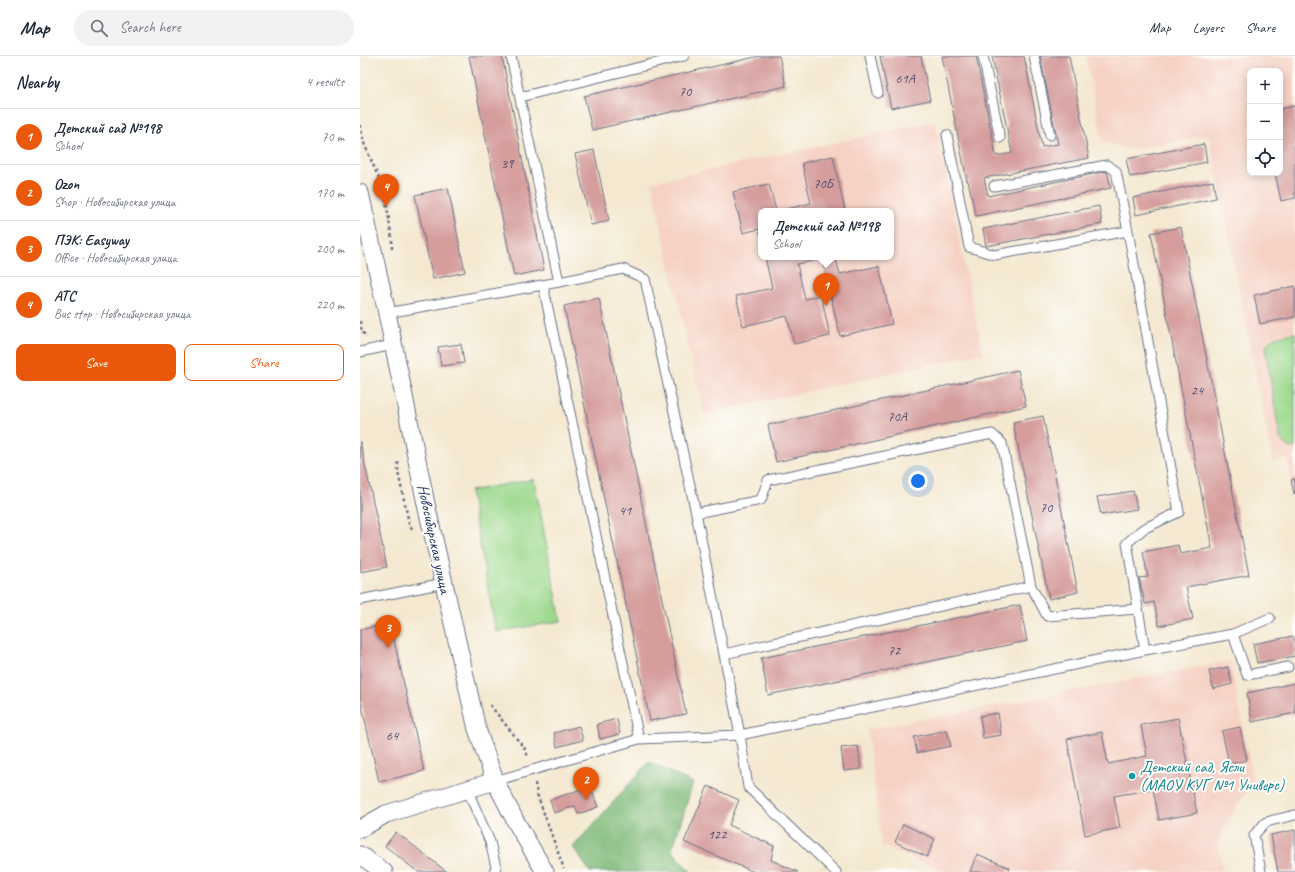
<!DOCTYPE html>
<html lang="en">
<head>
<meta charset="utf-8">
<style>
	:root { --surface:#fff; --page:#f2f2f3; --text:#1f2937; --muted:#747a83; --line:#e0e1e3; --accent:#ea580c }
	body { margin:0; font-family:Caveat,sans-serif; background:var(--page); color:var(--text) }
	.controls { position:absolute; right:12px; top:12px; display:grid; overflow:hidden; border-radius:8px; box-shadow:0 2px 10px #0003 }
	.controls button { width:36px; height:36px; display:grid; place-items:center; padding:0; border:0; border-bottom:1px solid var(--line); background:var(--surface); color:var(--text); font:20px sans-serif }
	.you { position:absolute; left:558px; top:425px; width:14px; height:14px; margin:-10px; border:3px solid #fff; border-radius:50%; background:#1a73e8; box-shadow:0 0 0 6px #1a73e833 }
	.badge { display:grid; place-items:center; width:26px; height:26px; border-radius:50%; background:var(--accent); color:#fff; font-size:13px; font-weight:700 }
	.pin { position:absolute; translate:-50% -33px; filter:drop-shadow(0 1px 2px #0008) }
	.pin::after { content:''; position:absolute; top:21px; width:14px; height:12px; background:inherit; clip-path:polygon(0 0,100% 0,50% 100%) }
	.popup { position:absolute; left:398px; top:152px; width:136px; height:52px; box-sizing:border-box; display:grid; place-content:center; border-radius:8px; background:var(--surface); filter:drop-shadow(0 1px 3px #0005); font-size:13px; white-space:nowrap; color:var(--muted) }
	.popup b { font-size:15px; color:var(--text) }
	.popup::after { content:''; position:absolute; left:50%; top:100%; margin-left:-8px; border:8px solid transparent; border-top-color:var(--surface) }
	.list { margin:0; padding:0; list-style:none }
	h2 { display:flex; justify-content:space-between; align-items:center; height:52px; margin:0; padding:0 16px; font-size:17px }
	h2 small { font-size:13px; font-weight:400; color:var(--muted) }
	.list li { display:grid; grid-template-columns:26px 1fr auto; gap:12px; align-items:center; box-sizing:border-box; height:56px; padding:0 16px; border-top:1px solid var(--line) }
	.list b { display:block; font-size:15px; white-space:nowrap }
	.list p { margin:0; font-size:13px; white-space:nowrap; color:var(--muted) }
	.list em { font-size:13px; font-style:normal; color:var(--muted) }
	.actions { display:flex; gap:8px; padding:12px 16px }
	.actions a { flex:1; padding:9px 0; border:1px solid var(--accent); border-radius:8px; text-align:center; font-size:14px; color:var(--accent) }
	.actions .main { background:var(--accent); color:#fff }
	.icon { flex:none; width:22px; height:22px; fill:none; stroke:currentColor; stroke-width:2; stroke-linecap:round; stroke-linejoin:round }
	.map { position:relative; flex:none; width:935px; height:816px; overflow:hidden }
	header { display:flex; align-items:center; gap:24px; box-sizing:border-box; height:56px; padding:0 20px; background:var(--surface); border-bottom:1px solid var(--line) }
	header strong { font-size:19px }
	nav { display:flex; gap:22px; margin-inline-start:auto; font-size:14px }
	.search { width:280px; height:36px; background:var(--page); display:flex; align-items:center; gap:10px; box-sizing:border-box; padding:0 14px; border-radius:22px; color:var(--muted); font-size:15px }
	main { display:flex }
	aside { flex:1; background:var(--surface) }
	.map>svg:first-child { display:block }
</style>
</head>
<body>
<header>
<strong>Map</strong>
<div class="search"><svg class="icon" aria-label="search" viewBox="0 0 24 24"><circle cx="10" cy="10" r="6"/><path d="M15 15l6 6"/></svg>Search here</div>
<nav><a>Map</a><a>Layers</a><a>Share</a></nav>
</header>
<main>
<aside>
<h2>Nearby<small>4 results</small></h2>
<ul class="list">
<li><span class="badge">1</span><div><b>Детский сад №198</b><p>School</p></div><em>70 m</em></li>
<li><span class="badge">2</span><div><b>Ozon</b><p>Shop · Новосибирская улица</p></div><em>170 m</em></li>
<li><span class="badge">3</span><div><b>ПЭК: Easyway</b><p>Office · Новосибирская улица</p></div><em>200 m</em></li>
<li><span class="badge">4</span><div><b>АТС</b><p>Bus stop · Новосибирская улица</p></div><em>220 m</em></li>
</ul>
<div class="actions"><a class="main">Save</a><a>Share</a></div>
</aside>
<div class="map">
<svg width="935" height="816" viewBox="0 0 935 816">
	<rect width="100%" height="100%" fill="#fdfcf7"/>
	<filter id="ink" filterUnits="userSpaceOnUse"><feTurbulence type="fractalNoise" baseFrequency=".025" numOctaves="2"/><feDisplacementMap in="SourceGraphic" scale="8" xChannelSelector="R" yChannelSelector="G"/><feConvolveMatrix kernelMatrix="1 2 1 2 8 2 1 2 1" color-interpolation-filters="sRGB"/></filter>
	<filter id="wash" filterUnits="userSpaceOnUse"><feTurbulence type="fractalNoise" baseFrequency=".012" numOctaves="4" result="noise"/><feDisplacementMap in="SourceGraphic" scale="16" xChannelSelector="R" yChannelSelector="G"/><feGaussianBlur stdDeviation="0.9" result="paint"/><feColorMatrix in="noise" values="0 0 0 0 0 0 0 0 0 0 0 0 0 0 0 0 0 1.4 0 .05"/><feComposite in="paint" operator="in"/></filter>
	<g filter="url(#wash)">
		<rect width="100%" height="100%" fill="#f4e8d0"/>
		<path fill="#f6d2c5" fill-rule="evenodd" d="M726 0H935V423L931 424 927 403 913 406 849 79 769 93 743 87ZM890 15H920V117H890Z
			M575 65 623 297 344 358 308 203 292 126ZM401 155H531V201H401Z
			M870 605 893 723 858 783 863 814 851 816H586L522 790 507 674Z"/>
		<path fill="#9cd98d" stroke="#5c8476" d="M935 277V392C927 392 923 388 920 381L906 297C906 279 921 280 935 277Z
			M174 423 201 565 136 576 110 435Z"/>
		<path fill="#7db978" stroke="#4c746b" d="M289 706 333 727 312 795 331 816H230L213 791Z"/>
		<g id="blocks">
			<path fill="#d59d9c" d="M109 0H142L184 214 154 220Z
				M400 0H419L426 30 232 74 224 40Z
				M520 0H561L570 44 531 52Z
				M582 0H616L636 100 652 97 632 0H664L682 91 698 88 680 0H709L729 102 624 122 628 140 747 115 751 132 616 160 608 125H607Z
				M935 50V142L921 145 915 117H920V53Z
				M844 88 847 106 770 121 766 103Z
				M234 94 249 165 231 169 215 98Z
				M473 100 485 155H419L451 147 442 107Z
				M853 125 856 142 776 159 773 142Z
				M409 128 416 155H401V180L399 173 383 177 373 136Z
				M88 132 105 216 73 223 55 139Z
				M739 150 742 168 626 190 623 173Z
				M821 171 889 519 826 531 833 563 799 570 794 546 785 548 779 522 788 521 783 496 818 489 820 498 852 492 791 177Z
				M405 201H483L476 203 480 218 519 210 532 268 480 280 462 203 437 208 445 243 461 239 470 280 434 288 427 260 383 270 376 240 412 232Z
				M935 230V261L900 268 894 239Z
				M239 242 326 658 290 665 204 250Z
				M101 288 104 307 81 310 78 291Z
				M658 314 666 350 416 406 408 369Z
				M683 360 718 536 689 543 653 366Z
				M0 385 27 511 0 516Z
				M935 423V438H934L931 424Z
				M773 435 777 453 741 459 737 441Z
				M660 549 667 585 408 639 401 602Z
				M30 567 64 715 19 726 0 642V574Z
				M933 580 935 589V600L897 607 893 588Z
				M868 611 872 628 853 633 849 615Z
				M935 627V657L892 666 887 637Z
				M638 657 641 679 623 682 620 660Z
				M818 662 837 757 799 764 793 733 754 740 760 772 725 779 707 683 742 676 748 708 787 700 781 669Z
				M257 663 260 678 240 683 237 668Z
				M219 670 223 684 197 691 194 677Z
				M880 671 887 704 869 708 862 675Z
				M587 674 591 690 557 697 554 681Z
				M498 690 501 713 484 715 481 692Z
				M230 730 238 751 218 758 215 750 194 757 190 744Z
				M348 730 379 744 369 769 414 790 411 804 438 816H394L324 786Z
				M543 768 575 783 567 801 535 786Z
				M935 774V816H918L911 779Z
				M36 776 87 816H58L25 790Z
				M617 798 650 812 648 816H610Z"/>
		</g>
	</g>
	<g filter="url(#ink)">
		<use href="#blocks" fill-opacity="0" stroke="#677086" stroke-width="1"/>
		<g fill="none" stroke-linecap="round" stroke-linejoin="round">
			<defs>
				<path id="lane" d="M151 0 199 226
					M510 0 518 37
					M623 0 640 82
					M674 0 690 79
					M160 41 324 0
					M587 79 609 191 635 199 768 175
					M634 130 747 109 756 115 768 175 819 456 783 473 767 487 785 594
					M183 229 279 683
					M27 260V257L199 226 263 213 285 223 336 457 380 679 388 731 476 816
					M0 296 33 289 32 285
					M336 457 401 444 408 424 632 378 642 387 671 530 687 560 778 553
					M0 544 84 527
					M873 578 887 619 928 611
					M364 598 671 530
					M135 725 279 683 380 679 785 594 873 578 910 562
					M107 733 130 786 136 811 134 816
					M901 816 894 779 906 766 935 759"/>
				<path id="street" d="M0 137 27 257 66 448 117 673 135 725 156 766 185 816
					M0 773 26 758 135 725
					M0 799 24 816"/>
			</defs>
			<use href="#lane" stroke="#677086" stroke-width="11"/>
			<use href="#street" stroke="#677086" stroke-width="19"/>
			<path stroke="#677086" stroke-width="2.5" stroke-dasharray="3 3" stroke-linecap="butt" d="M0 69 4 87 22 130 27 151 32 183V194
				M0 265 2 276 7 281
				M38 406V416L49 467 52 473
				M130 649 165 693 168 701
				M175 727 177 738 204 813"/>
			<use href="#lane" stroke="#fff" stroke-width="9"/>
			<use href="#street" stroke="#fff" stroke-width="17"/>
		</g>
	</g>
	<circle fill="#0f9aa8" stroke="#fdfcf7" stroke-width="1.5" cx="772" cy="720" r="4"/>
	<g text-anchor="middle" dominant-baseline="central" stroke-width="4" stroke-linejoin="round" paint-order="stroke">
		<g font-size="14" fill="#4a4a6e">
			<text x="545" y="22">61А</text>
			<text x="325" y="35">70</text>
			<text x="147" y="107">39</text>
			<text x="463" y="127">70Б</text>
			<text x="837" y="334">24</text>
			<text x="537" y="360">70А</text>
			<text x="686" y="451">70</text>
			<text x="265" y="454">41</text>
			<text x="534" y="594">72</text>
			<text x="32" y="679">64</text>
			<text x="357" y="778">122</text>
		</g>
		<g font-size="16" fill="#1b2f5e" stroke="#fdfcf7">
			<text transform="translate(74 483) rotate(78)">Новосибирская улица</text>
		</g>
		<g font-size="16" fill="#0d838f" stroke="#fdfcf7" text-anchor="start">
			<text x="780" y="711">Детский сад, Ясли<tspan x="780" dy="18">(МАОУ КУГ №1 Универс)</tspan></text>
		</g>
	</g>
</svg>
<div class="controls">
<button>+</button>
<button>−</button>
<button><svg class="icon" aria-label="locate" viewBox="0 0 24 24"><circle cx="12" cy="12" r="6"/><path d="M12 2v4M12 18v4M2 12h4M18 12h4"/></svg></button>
</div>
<div class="you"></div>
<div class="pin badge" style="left:466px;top:250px">1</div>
<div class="popup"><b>Детский сад №198</b>School</div>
<div class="pin badge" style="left:226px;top:744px">2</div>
<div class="pin badge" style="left:28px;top:592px">3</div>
<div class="pin badge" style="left:26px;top:151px">4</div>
</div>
</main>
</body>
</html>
